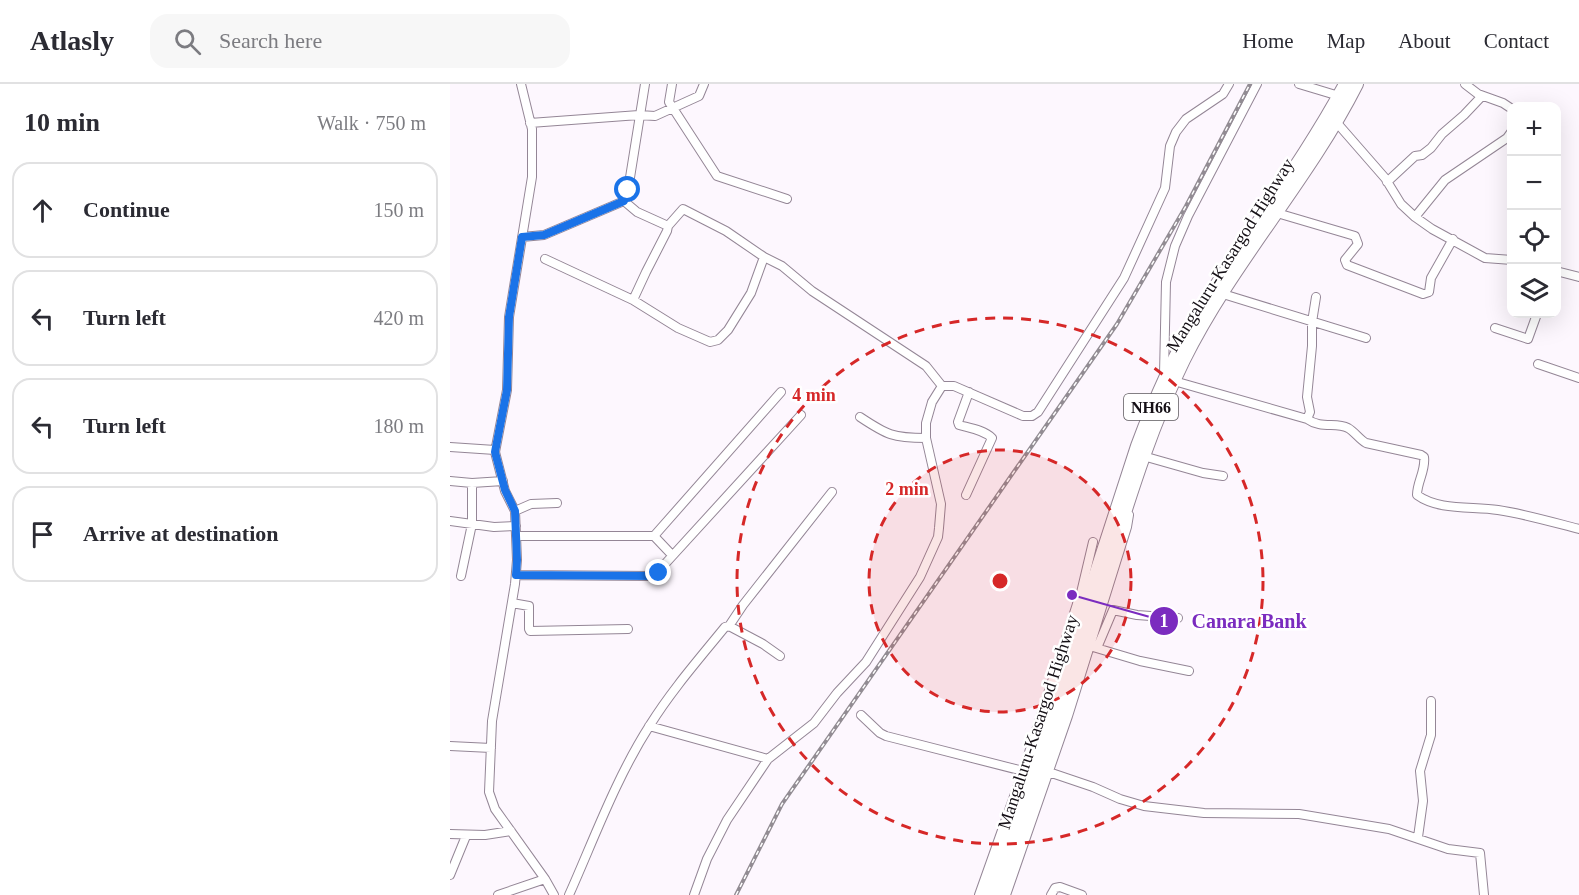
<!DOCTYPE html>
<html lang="en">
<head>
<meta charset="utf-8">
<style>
	:root { --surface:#fff; --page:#f7f7f7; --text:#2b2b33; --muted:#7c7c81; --line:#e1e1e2 }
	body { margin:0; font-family:Georgia,serif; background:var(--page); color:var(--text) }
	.controls { position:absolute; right:18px; top:18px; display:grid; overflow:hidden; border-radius:12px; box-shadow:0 6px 24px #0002 }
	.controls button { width:54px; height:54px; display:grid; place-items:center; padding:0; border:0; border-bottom:2px solid var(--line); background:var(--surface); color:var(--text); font:30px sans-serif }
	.stop { position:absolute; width:18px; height:18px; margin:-14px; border:4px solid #1a73e8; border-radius:50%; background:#fff }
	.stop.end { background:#1a73e8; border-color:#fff; box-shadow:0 2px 6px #0008 }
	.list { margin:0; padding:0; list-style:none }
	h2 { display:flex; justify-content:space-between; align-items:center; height:78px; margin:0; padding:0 24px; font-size:26px }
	h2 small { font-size:20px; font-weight:400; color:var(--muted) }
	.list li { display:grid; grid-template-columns:39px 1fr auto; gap:18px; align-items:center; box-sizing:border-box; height:96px; margin:0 12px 12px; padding:0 12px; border:2px solid var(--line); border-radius:18px }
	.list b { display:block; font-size:22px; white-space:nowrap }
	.list em { font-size:20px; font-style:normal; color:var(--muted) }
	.icon { flex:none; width:33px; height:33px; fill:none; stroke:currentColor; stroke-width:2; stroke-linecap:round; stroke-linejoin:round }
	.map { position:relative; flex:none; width:1129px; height:811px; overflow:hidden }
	header { display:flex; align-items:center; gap:36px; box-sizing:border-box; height:84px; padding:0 30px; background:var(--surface); border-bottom:2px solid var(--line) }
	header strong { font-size:28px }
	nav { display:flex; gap:33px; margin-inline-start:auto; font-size:21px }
	.search { width:420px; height:54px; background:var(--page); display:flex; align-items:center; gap:15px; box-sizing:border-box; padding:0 21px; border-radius:18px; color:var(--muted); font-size:22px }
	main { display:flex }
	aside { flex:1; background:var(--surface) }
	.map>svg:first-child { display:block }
</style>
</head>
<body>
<header>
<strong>Atlasly</strong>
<div class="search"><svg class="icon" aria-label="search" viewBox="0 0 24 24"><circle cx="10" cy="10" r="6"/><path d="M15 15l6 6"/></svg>Search here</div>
<nav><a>Home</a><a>Map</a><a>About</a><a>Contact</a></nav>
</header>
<main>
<aside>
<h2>10 min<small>Walk · 750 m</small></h2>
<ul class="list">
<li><svg class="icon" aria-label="ahead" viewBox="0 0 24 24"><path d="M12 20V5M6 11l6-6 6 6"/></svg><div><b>Continue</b></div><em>150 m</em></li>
<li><svg class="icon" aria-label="left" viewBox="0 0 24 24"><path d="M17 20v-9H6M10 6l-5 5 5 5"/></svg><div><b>Turn left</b></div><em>420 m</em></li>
<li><svg class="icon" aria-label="left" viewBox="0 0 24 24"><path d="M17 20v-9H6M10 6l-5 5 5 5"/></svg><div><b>Turn left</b></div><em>180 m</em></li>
<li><svg class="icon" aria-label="arrive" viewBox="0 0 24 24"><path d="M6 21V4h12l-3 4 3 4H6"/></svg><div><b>Arrive at destination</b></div></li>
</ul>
</aside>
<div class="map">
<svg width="1129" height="811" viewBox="0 0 1129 811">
	<rect width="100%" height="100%" fill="#fdf7fe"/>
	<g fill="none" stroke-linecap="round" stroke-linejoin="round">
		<defs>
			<path id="minor" d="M71 0 82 45V93L59 233 57 306 45 368 55 407 65 427 67 476 65 500 42 637 39 708 45 725 95 795 104 811
				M222 0 219 18 267 92 337 115
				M849 0 889 12
				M1015 0 1028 10 1053 19 1062 25
				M80 39 189 31 205 32 249 12 254 0
				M887 39 935 94 951 120 965 133 982 145 1035 174 1062 176
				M937 98 965 72 972 71 981 64 992 50 1014 31 1032 12
				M174 117 187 128 218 142 217 147 196 188 183 216
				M827 129 905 152 908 160 895 176 897 181 973 210 979 208 981 194 1003 155
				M965 133 995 96 1057 54 1062 47
				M218 142 233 125 276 147 314 173 332 182 362 207 476 282 492 302
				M72 153 94 151 174 117 178 106 195 0
				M95 175 183 216 228 244 260 258 268 256 278 246 301 209 314 173
				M1106 187 1129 193
				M773 210 916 254
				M1045 244 1078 255 1087 230
				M1088 280 1129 294
				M714 290 716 198 725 162 738 132 807 0
				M724 297 857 335C871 345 886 338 898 344 905 348 909 355 916 359L971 371 974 373C976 386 967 398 967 411 989 427 1022 422 1048 426 1075 430 1102 438 1129 445
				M492 302H504L573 332H582L588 328 674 194 715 104 720 62 726 48 736 35 773 10 779 0
				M410 333C437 351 443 354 476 354
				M857 335 860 328 857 313 862 262V238L866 213
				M0 363 45 366
				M693 372 753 389 773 392
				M0 397 22 399 53 397
				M516 411 542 354C534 346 520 344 509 341L508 338 519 308
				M65 427 81 420 107 419
				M0 437 44 443 66 442
				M66 452H204L222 471
				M204 452 331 308
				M66 491 204 492 351 331
				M11 492 22 440V399
				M630 513 643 458
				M62 519 79 522V545L80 547 178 545
				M279 542 313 560 330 572
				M643 563 690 577 739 587
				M647 564 663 526 687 531 728 534
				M411 631 430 649 436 652 573 687
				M199 642 318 675
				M0 662 41 664
				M575 680 643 703 670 715 694 722 754 729 849 730 939 745 998 765 1030 769 1034 811
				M0 750 35 751 61 747
				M968 753 973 717 970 687 981 651V617
				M0 791 16 752
				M48 811 95 795
				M119 811C144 755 166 694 200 641 221 607 249 575 275 543L279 542 293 521 382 408
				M244 811 257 775 277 736 318 675 364 639 387 609 416 578 470 493 488 453 489 444 491 420 476 354V339L482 318 492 302
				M529 811 573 687 627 520 629 513 641 503
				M556 811 618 632 677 443 679 431
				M601 811 605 804 610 803 632 811"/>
			<path id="highway" d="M538 811 583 682 687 362C704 316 723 273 748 230 795 152 852 80 895 0
				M548 811C582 715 615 620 645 523 672 440 695 355 734 276 782 179 858 97 907 0"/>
		</defs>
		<use href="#minor" stroke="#948696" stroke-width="10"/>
		<use href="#highway" stroke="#948696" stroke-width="14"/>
		<use href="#minor" stroke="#fff" stroke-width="8"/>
		<use href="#highway" stroke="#fff" stroke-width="12"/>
		<defs>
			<path id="rail" d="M286 811 332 720 667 240 736 122 800 0"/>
		</defs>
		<use href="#rail" stroke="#928c93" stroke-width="4"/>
		<use href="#rail" stroke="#fff" stroke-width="1.5" stroke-dasharray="4.5" stroke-linecap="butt"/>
	</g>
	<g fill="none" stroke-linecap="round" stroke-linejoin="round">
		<path stroke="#1a73e8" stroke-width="8" d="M178 106 174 117 94 151 72 153 59 233 57 306 45 368 55 406 65 427 67 476 66 491 204 492 209 489"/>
	</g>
	<circle cx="550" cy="497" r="131" fill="#d62828" fill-opacity=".12"/>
	<g fill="none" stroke="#d62828" stroke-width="3" stroke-dasharray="10 8">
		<circle cx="550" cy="497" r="131"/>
		<circle cx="550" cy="497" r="263"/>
	</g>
	<g text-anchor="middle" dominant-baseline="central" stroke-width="5" stroke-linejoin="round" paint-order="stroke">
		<rect fill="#fff" stroke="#5b585c" stroke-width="1.5" x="674" y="310" width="54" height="26" rx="4.5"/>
		<g font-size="16" font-weight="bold" fill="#151016">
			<text x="701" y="323">NH66</text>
		</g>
		<g font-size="18" fill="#151016" stroke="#fff">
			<text transform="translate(780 171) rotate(-58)">Mangaluru-Kasargod Highway</text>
			<text transform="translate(588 638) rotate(-72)">Mangaluru-Kasargod Highway</text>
		</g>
	</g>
	<circle cx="550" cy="497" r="9" fill="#d62828" stroke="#fff" stroke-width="3"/>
	<g font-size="18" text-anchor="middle" font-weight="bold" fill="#d62828" stroke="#fff" stroke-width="5" stroke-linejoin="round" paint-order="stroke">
		<text x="364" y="317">4 min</text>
		<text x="457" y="411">2 min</text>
	</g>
	<path fill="none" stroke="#7b2cbf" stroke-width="2" d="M622 511L714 537"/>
	<g fill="#7b2cbf" stroke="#fff" stroke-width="2">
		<circle cx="622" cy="511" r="6"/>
		<circle cx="714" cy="537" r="15"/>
	</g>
	<g font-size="18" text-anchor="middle" font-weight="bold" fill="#fff">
		<text x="714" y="543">1</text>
	</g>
	<g font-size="20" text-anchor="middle" font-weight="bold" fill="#7b2cbf" stroke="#fff" stroke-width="5" stroke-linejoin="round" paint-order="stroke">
		<text x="799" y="544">Canara Bank</text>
	</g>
</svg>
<div class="controls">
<button>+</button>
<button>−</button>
<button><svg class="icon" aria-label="locate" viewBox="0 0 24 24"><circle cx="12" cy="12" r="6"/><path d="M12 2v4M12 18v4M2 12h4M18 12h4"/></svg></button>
<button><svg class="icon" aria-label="layers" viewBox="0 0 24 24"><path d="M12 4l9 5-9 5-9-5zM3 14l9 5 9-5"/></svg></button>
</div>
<div class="stop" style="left:178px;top:106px"></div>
<div class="stop end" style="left:209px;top:489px"></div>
</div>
</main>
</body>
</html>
